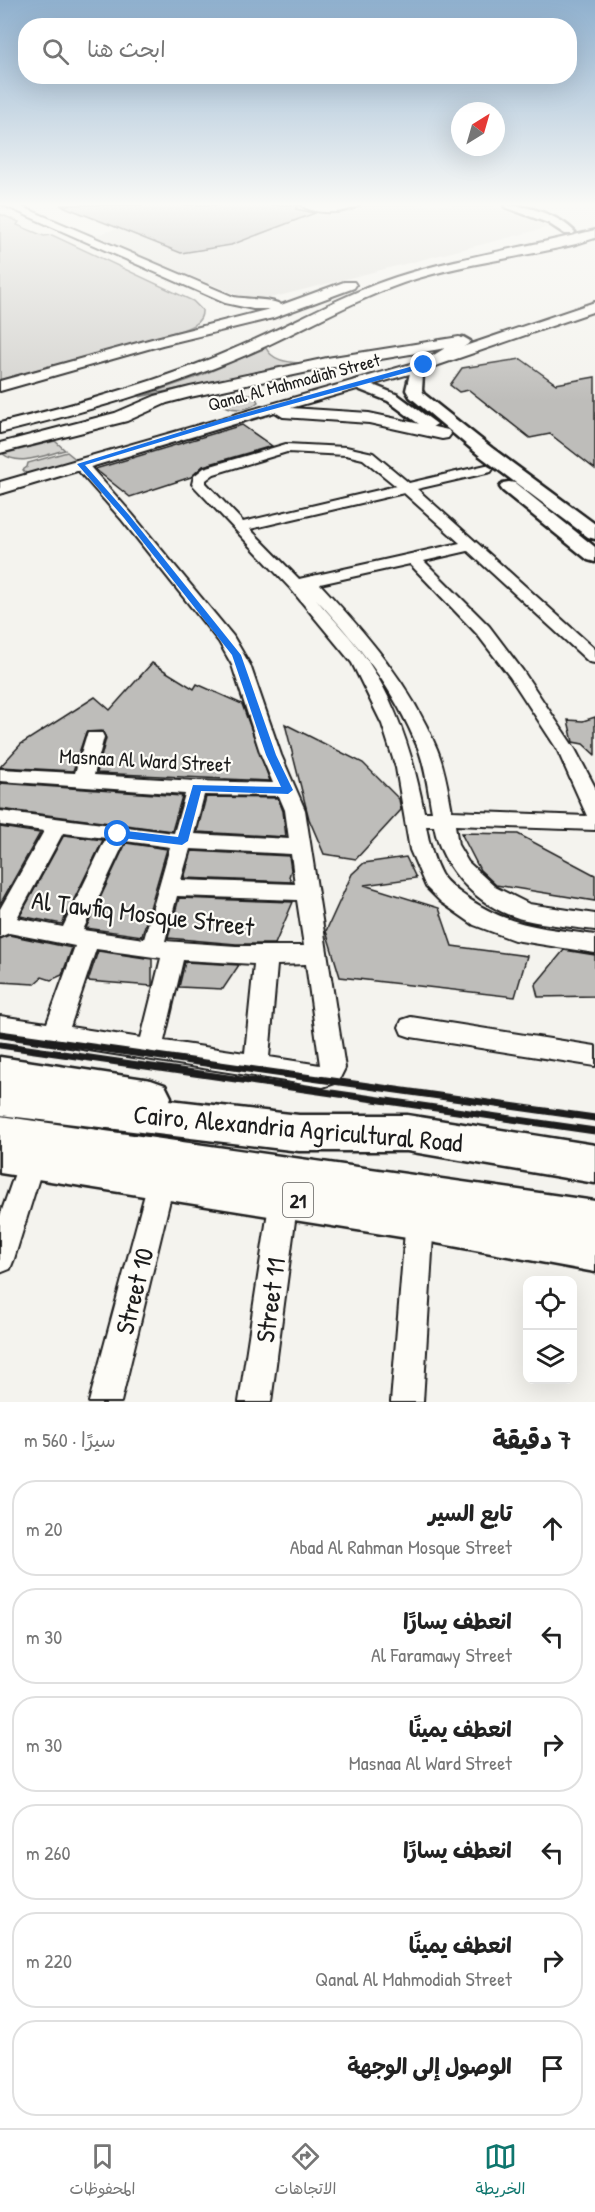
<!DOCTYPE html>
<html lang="ar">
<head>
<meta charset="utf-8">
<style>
	:root { --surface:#fff; --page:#f2f2f2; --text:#222; --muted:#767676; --line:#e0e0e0; --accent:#0f766e }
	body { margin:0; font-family:"Patrick Hand","Playpen Sans Arabic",sans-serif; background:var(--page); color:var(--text); direction:rtl }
	.controls { position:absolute; right:18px; bottom:18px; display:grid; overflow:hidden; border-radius:12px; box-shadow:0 6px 24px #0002 }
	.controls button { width:54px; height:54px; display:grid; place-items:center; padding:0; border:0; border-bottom:2px solid var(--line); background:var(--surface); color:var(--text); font:30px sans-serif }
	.compass { position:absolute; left:451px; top:102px; width:54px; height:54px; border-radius:50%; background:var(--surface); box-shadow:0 6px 24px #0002; rotate:37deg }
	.stop { position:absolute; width:18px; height:18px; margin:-14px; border:4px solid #1a73e8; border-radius:50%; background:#fff }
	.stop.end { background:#1a73e8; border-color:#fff; box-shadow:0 2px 6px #0008 }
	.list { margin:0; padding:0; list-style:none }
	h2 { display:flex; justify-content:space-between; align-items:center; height:78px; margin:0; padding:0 24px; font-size:26px }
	h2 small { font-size:20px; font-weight:400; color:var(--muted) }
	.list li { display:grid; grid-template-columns:39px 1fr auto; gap:18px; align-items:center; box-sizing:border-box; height:96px; margin:0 12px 12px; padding:0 12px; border:2px solid var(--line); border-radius:24px }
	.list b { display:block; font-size:22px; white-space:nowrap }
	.list p { margin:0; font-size:20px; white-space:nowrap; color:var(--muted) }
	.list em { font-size:20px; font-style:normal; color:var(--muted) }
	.icon { flex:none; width:33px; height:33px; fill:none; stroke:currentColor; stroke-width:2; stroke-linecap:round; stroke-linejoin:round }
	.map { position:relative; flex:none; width:595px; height:1402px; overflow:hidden; direction:ltr }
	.search { position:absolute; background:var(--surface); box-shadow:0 6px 24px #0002; left:18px; right:18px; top:18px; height:66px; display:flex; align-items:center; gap:15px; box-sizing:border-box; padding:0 21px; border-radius:24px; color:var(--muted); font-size:22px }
	.sheet { height:726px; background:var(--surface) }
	nav { display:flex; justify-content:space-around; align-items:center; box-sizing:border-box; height:84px; border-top:2px solid var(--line); background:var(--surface); font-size:16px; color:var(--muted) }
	nav a { display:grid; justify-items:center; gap:3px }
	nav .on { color:var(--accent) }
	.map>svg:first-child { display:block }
</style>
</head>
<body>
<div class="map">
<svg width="595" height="1402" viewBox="0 0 595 1402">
	<rect width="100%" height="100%" fill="#f4f3ee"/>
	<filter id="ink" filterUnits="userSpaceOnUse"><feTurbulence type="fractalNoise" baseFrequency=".0167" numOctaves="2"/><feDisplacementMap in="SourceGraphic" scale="12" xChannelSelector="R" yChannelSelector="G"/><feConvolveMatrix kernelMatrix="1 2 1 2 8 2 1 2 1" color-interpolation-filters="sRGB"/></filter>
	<g filter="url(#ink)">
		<path fill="#e4e3de" d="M194 205H488L550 227 255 302 93 236Z"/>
		<path fill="#d4d3cf" stroke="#787876" stroke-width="1.5" d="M0 214 19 222 17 225 44 236 52 235 193 301 202 310C203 322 192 327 182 330L0 380Z
			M266 348C272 360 286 362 299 363L139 397 197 377Z
			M237 392 254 395 258 402C248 411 229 412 219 401L222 396Z
			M55 441 65 450C47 454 19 467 3 454Z
			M67 452 78 461 28 476 23 470 27 467 28 463Z"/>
		<path fill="#bebdba" stroke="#1c1c1c" stroke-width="1.5" d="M60 205H298L296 209 315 213 231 245 181 253Z
			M521 359 556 384 595 377V469L550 434 530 438 469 390 459 392 450 385 462 368Z
			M242 425 272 446 203 466 191 477 130 497 95 469Z
			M152 663 194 689 197 684 242 704 270 781 97 773 106 738 102 731 86 732 73 771 0 767 21 744 95 697 110 710Z
			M595 717V755L583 744 573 742 568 720 583 721Z
			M285 724 363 763 399 799 401 810 356 859 324 854 309 819Z
			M0 783 182 796 172 831 0 809Z
			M206 797 278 798 283 811 286 837 197 832Z
			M0 827 40 833 0 904Z
			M461 833 518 834 595 875V901L496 885 480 870Z
			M64 835 103 840 62 924 20 916Z
			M126 843 167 849 142 936 86 928Z
			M192 851 289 856 291 870 289 877 292 882 184 878Z
			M406 857 416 878 364 885 439 908 452 946 527 956 515 997 340 977 326 931 352 874 364 863Z
			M179 898 293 902 275 944H236L168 938Z
			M9 935 72 948 62 975 51 980 42 977 34 984 0 982V939Z
			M564 950 595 955V996L538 997 535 985Z
			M98 951 152 959V986L88 981Z
			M185 962 239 965 223 989 179 987Z"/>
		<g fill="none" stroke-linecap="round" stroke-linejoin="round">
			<defs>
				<path id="minor" d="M301 205H359C346 214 314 215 301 205Z
					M286 444 346 447 373 453 409 483 486 465 493 469 491 472 417 489 595 649V663L589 662 468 551 424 561 489 626 523 671 575 749 595 787V830L455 825 458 845 468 862 495 887 529 904 595 914V930C572 927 548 925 526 920 481 910 442 871 434 826H426C429 843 433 859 441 874 447 884 459 892 469 899 510 927 547 928 595 935V953L514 940 474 925 441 902 426 887 410 850 396 768 382 724 352 663 290 588 192 484 194 476 204 468ZM287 452 346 455 363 459 396 486 243 522 206 483V480L214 474ZM404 493 460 543 299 579 250 529ZM410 564 477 634 510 677 557 749 587 816 452 811C448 790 445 769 437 749 410 683 367 635 320 584ZM316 599C359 645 394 689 418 748 426 769 428 791 432 812H424C414 759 398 706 367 660 353 639 333 619 316 599Z
					M80 460 85 461 132 514 233 636 250 665 281 755 305 810 345 1068 338 1082 323 1087 0 1036V1016L47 1023 75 946 9 933 0 937V909L44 831 0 825V811L174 833 185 794 0 781V769L75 773 86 737 88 733H102L104 737 94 775 196 781 273 783 261 755 232 665 219 642 122 520 75 467 73 464ZM204 795 279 796 285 810 289 839 194 834ZM63 833 106 838 63 927 17 918ZM125 841 170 847 144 939 83 930ZM190 849 291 854 295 884 181 880ZM177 896 297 900 304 946H236L165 941ZM96 949 161 958 141 1038 70 1027ZM183 960 254 964 245 1053 164 1041ZM306 964 320 1065 269 1057 277 965Z
					M411 1017 595 1046V1066L411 1037 402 1034 399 1027 402 1020Z
					M32 1147 41 1150 45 1159 14 1259 10 1269 0 1273V1216L23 1150Z
					M162 1167 172 1170 175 1179 121 1402H89L149 1179 152 1170Z
					M284 1185 294 1189 298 1198 271 1402H239L270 1198 274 1189Z
					M420 1206 430 1210 434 1219 423 1402H391L406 1219 410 1210Z"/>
				<path id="tertiary" d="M504 205C527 205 559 215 575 232L573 234H565L548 223 505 207Z
					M463 337 470 341 468 344 423 374 422 390 424 394 492 448 595 524V539L588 537 480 456 410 397 406 390 411 369Z
					M358 379 398 395 437 424 429 429 423 427 388 401 353 387 350 384 353 381Z
					M509 482 515 483 595 547V562L588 560 503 491 500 487 503 483Z"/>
				<path id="secondary" d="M3 205H18L234 297C245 299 276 299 281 305L344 282H354L356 285 354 288 273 318 162 345 0 391V381L152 339 270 309H253L225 303Z
					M595 230V238L576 244C519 258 459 264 403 283 349 302 299 332 246 355 167 389 84 412 0 433V423C81 403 162 381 238 347 291 325 341 295 396 277 461 256 529 247 595 230Z
					M595 302V311L430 368 291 408 369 413 448 430 451 434 448 438 442 439 369 423 283 417 275 412 0 494V482L418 362Z
					M459 337 467 342 464 345 327 368 190 397 167 403 127 421 0 453V443L115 413 155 396 190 387 327 358Z"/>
				<path id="trunk" d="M0 1057 151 1080 165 1085 171 1097 170 1100 299 1115H407L595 1145V1183L407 1151H299L0 1115Z
					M0 1116 595 1201V1272L420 1240 0 1173Z"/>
			</defs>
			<use href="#minor" stroke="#1c1c1c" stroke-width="4"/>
			<use href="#tertiary" stroke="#1c1c1c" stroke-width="5"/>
			<use href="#secondary" stroke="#1c1c1c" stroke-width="4"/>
			<use href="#trunk" stroke="#1c1c1c" stroke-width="5"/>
			<use href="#minor" fill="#fdfcf7" fill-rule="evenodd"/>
			<use href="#tertiary" fill="#fdfcf7" fill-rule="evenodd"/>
			<use href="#secondary" fill="#fdfcf7" fill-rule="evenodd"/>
			<use href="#trunk" fill="#fdfcf7" fill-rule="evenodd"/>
			<path stroke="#1c1c1c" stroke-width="7" d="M0 1034 595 1118
				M0 1045 595 1131"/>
		</g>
	</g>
	<linearGradient id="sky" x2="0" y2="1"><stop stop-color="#8fb0ce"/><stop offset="0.51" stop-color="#fafaf7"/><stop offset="1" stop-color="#fafaf7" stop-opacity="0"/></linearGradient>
	<rect width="595" height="401" fill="url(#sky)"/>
	<path fill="#1a73e8" d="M424 363 427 367 223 423 85 465 129 515 241 655 276 755 293 790 288 794 201 791 188 841 182 845 114 837 113 834 118 830 178 837 193 785 281 787 266 755 232 655 124 518 77 464 219 420Z"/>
	<g text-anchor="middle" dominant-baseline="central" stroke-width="4.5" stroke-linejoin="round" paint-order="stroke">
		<g font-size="18" fill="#1c1c1c" stroke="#fdfcf7">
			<text transform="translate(294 382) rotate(-15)">Qanal Al Mahmodiah Street</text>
		</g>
		<rect fill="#fdfcf7" stroke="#605f5e" stroke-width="1.5" x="283" y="1183" width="30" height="34" rx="4.5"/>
		<g font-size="20" font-weight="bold" fill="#1c1c1c">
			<text x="298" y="1200">21</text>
		</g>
		<g font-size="21" fill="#1c1c1c" stroke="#fdfcf7">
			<text transform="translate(145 760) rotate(3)">Masnaa Al Ward Street</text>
		</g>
		<g font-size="26" fill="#1c1c1c" stroke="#fdfcf7">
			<text transform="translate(143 913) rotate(7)">Al Tawfiq Mosque Street</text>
			<text transform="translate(298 1128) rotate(5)">Cairo, Alexandria Agricultural Road</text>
			<text transform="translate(134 1291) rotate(-76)">Street 10</text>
			<text transform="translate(270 1300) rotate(-82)">Street 11</text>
		</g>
	</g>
</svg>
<div class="controls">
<button><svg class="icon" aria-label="locate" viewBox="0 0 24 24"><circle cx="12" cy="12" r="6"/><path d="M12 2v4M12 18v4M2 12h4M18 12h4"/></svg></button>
<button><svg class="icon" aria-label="layers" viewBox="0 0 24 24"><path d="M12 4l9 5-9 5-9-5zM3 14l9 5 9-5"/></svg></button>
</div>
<svg class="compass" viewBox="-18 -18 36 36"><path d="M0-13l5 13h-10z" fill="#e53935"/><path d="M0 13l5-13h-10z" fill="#767676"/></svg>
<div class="stop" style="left:118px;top:834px"></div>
<div class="stop end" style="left:424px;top:365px"></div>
<div class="search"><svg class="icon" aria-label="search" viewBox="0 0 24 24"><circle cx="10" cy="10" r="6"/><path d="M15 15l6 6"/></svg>ابحث هنا</div>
</div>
<section class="sheet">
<h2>7 دقيقة<small>سيرًا · 560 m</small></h2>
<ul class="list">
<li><svg class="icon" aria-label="ahead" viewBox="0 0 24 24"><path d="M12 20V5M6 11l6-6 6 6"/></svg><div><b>تابع السير</b><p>Abad Al Rahman Mosque Street</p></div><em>20 m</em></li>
<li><svg class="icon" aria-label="left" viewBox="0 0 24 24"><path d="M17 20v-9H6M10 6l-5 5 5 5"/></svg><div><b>انعطف يسارًا</b><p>Al Faramawy Street</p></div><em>30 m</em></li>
<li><svg class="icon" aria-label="right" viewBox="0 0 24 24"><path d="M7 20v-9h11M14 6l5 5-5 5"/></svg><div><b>انعطف يمينًا</b><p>Masnaa Al Ward Street</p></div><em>30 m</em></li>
<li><svg class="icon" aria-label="left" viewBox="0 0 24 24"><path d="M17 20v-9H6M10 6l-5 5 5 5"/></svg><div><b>انعطف يسارًا</b></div><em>260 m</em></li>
<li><svg class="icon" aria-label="right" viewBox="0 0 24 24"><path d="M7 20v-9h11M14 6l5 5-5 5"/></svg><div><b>انعطف يمينًا</b><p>Qanal Al Mahmodiah Street</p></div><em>220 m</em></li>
<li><svg class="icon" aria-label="arrive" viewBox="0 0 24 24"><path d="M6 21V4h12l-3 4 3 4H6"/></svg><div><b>الوصول إلى الوجهة</b></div></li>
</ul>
</section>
<nav>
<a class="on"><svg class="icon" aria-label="map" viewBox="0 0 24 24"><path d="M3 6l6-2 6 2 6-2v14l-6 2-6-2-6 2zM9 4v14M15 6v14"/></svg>الخريطة</a>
<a><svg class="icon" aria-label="directions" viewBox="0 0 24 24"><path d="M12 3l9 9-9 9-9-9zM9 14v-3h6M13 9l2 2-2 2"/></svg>الاتجاهات</a>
<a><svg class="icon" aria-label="saved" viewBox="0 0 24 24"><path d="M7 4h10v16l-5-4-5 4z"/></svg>المحفوظات</a>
</nav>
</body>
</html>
